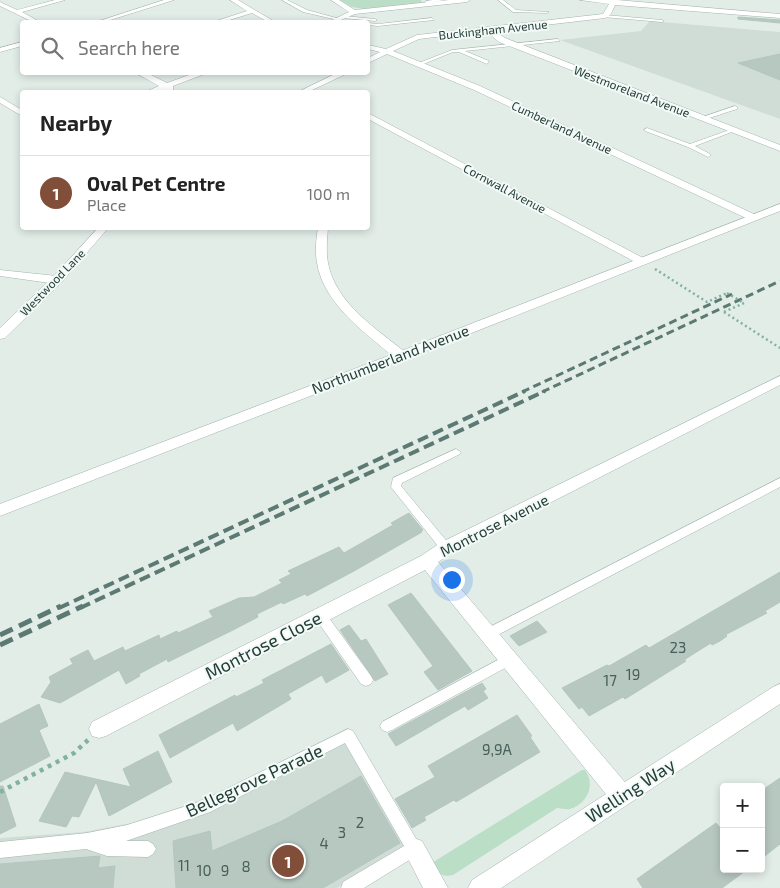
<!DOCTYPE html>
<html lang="en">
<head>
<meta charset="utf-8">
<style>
	:root { --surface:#fff; --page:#f2f2f2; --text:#222; --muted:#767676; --line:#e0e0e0; --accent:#814e3a }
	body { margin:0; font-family:"Exo 2",sans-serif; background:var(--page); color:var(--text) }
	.controls { position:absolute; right:15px; bottom:15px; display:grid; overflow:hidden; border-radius:5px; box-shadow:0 2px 8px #0003 }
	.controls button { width:45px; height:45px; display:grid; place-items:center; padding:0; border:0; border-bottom:1px solid var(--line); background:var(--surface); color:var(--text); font:25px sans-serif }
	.you { position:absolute; left:451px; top:579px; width:18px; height:18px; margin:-12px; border:4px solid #fff; border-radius:50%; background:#1a73e8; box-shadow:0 0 0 8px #1a73e833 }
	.badge { display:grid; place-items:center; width:32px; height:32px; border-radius:50%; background:var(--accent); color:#fff; font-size:16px; font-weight:700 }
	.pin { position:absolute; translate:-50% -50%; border:2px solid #fff; box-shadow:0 1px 5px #0006 }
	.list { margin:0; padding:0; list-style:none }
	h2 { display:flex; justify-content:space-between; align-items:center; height:65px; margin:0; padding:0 20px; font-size:21px }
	h2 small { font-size:16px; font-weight:400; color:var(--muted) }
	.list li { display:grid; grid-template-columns:32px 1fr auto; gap:15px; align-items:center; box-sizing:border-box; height:75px; padding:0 20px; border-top:1px solid var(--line) }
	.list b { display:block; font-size:19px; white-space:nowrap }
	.list p { margin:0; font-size:16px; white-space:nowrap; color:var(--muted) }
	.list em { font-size:16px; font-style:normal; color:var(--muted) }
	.icon { flex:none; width:28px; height:28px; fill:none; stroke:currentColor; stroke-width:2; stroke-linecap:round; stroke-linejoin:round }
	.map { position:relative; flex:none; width:780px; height:888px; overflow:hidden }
	.search { position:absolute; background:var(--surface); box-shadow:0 2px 8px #0003; left:20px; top:20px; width:350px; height:55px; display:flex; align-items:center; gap:12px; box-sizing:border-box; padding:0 18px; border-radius:5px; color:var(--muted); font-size:19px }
	.panel { position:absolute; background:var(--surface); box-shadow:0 2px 8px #0003; left:20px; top:90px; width:350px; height:140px; border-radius:5px }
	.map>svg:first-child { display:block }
</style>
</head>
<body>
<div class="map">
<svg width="780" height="888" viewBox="0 0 780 888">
	<rect width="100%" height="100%" fill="#e2ede8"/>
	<path fill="#d0ddd7" d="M650 21 780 32V119L560 40 641 31Z
		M348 728 416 843 337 888H0V838L84 832 131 823 190 804 252 779Z"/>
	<path fill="#badec6" d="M339 0H421L422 3 363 9 352 7Z
		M582 770H585C596 785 587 804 570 809 566 810 561 808 557 808L453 875C441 878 438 872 430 864Z"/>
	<path fill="#b7c8c1" stroke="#b4c6c0" d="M738 17 780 20V23L738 19Z
		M780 54V80L738 63Z
		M409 513 423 530 421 531 422 532 354 571 307 596 305 594 283 604 282 602 257 614 258 617 235 629 168 662 167 659 139 674 140 676 126 684 119 670 60 703 41 697 51 682 49 677 73 664 70 659 88 650 94 661 123 647 125 651 159 635 160 639 177 631 178 633 213 617 209 611 239 598 254 597 282 583 279 580 291 574 288 571 339 547 344 553 393 525 391 523Z
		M780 572V602L765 611 767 613 725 635 727 636 720 641 712 645 711 643 698 651 684 660 686 661 625 699 623 697 589 716 582 707 579 709 562 688 607 665 609 666 646 645 649 648Z
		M411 593 472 671 438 690 424 672 433 666 388 605Z
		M537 621 547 632 519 646 510 636Z
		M349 625 361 641 366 639 388 674 375 681 340 630Z
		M331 644 349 670 326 683 322 675 288 694 291 699 237 731 233 723 170 758 159 735 235 695 236 697 264 683 262 680Z
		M482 683 486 689 483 691 488 698 468 710 465 706 396 746 388 734Z
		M39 704 48 726 39 730 50 756 0 782V724Z
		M517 715 532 736 530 737 540 752 456 802 454 800 424 817 426 820 412 828 395 799 435 777 428 766Z
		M158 751 172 782 109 816 96 782 79 817 72 816 66 827 39 821 65 772 131 787 123 769Z
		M361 776 400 843 323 888H176L173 841 210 831 212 851 282 821Z
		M780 778V844L761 859V791Z
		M0 786H3L16 826 0 834Z
		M716 823 724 832V869H748L722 888H643L637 879Z
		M100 856 98 868 115 866 113 888H0V864Z"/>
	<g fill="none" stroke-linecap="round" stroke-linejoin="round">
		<defs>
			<path id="service" d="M282 0H287L307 10 340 19 338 20 303 12Z
				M433 0H444L430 3 427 5 425 4 426 1Z
				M498 0H503L516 10 549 12 547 13 513 12Z
				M605 15 662 20 664 21 662 22 603 17Z
				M344 16 375 19 377 20 375 21 342 18Z
				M432 18 434 20 378 26 368 25V23L378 24Z
				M558 39 560 41 465 51 489 61 487 64 459 52H453L421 65 416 64 452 50Z
				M735 106 737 107V109L703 120 700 118Z
				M647 128 690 144 732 129 737 130 695 146 710 154V156L708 157 688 147 645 131 644 130Z
				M456 449 461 452 460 454 402 483 401 486 450 545 452 548 450 551 446 552 442 551 391 487 393 478Z
				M780 478V487L492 638 488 639 484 638 482 634 484 630Z
				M320 610 324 611 371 676 373 680 371 684 366 686 361 684 316 619 314 615 316 611Z
				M509 654 514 655 515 659 514 663 392 730 387 732 382 730 380 726 382 722Z
				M348 729 353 731 422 849 419 854 364 888H341L343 882 404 846 345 743 210 812 126 841H148L153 844 156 849 153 854 148 857 107 856 86 849 0 858V842L87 833 127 825 202 801Z"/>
			<path id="minor" d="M55 0H65L22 12 40 22H33L0 6V2L17 10Z
				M164 0H174L104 22H96Z
				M230 0H238L275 22H268L252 13 223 22H215L216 21 247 11Z
				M331 0H339L355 10 449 0H470L467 2 355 14 336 22H328L349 12Z
				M580 0H617L780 14V18L615 5 611 14 605 18 494 31 505 38 780 145V151L499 42 486 31 419 39 393 51 480 86 756 215 757 217 756 219H748L474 90 392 56 387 54 368 63V58L380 52 368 49V45L386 49 417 35 603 14 609 4Z
				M22 42V46L0 52V48Z
				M134 72H145L167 83 197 72H210L173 86V90L145 92 159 86Z
				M339 72H350L308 92H298Z
				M368 113 645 259 647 261 645 263H637L368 119Z
				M318 228H328C327 240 326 252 328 263 336 304 376 328 406 353L408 356 406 359H396C366 333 324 305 317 263 315 251 316 239 318 228Z
				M0 270 57 276 63 280 57 284 0 276Z
				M780 376V385L452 553 438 562 629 787 632 795 629 803 621 806 613 803 425 570 106 736 99 738 92 736 89 729 92 722 421 556 440 543Z
				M414 838 422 841 448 888H423L403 849 406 841Z"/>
			<path id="tertiary" d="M0 97 22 110V116L0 103Z
				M780 204V211L406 359 0 516V504L396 353Z
				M98 228H108L61 283 5 338 0 339V328L53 277Z
				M780 684V704L501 888H468L472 880 773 687Z"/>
		</defs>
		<use href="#service" stroke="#a5b5b0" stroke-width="1"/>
		<use href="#minor" stroke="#a5b5b0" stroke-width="1"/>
		<use href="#tertiary" stroke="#a5b5b0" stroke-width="1"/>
		<path stroke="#82b1a4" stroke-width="2.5" stroke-dasharray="2 3" stroke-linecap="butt" d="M655 269 707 302 727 293
			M724 312 780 348
			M724 312 744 303"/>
		<path stroke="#82b1a4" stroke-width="4.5" stroke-dasharray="4 5" stroke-linecap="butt" d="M0 792 74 753 88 740"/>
		<use href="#service" fill="#fff" fill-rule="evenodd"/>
		<use href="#minor" fill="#fff" fill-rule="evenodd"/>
		<use href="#tertiary" fill="#fff" fill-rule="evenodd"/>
		<path stroke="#5c7a73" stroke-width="3" stroke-dasharray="8 4.5" stroke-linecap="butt" d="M522 392 732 294
			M542 392 780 281"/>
		<path stroke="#5c7a73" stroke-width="4" stroke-dasharray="11 5.5" stroke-linecap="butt" d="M59 608 525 391
			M80 608 545 391"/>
		<path stroke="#5c7a73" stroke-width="5" stroke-dasharray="14 7" stroke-linecap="butt" d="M0 635 61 606
			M0 645 83 606"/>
		<path stroke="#82b1a4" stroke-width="2.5" stroke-dasharray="2 3" stroke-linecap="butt" d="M727 293 744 303"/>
	</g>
	<g text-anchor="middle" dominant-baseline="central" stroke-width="4" stroke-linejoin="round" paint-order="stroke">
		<g font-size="12" fill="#223e38" stroke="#f3f9f6">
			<text transform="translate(493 29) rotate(-6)">Buckingham Avenue</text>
			<text transform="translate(632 91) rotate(21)">Westmoreland Avenue</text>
			<text transform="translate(562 127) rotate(25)">Cumberland Avenue</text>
			<text transform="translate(505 188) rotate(28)">Cornwall Avenue</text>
			<text transform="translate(52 282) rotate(-46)">Westwood Lane</text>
		</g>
		<g font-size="15" fill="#223e38" stroke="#f3f9f6">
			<text transform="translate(390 359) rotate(-21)">Northumberland Avenue</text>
			<text transform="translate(494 525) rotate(-27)">Montrose Avenue</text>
		</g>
		<g font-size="15" fill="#47605a">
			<text x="678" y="647">23</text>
			<text x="633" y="674">19</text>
			<text x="610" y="680">17</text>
			<text x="497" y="749">9,9A</text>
			<text x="360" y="822">2</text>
			<text x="342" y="832">3</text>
			<text x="324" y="843">4</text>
			<text x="184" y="865">11</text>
			<text x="246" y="866">8</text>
			<text x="204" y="870">10</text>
			<text x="225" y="870">9</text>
		</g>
		<g font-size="18" fill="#223e38" stroke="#f3f9f6">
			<text transform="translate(263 645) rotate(-27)">Montrose Close</text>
			<text transform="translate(254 780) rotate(-25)">Bellegrove Parade</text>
			<text transform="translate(630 790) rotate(-33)">Welling Way</text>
		</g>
	</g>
</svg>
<div class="controls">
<button>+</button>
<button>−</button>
</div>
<div class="you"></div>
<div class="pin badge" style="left:288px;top:861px">1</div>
<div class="search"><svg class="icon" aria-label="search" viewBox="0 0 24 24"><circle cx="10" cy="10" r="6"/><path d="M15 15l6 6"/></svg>Search here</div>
<section class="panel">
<h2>Nearby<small></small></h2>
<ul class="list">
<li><span class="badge">1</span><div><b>Oval Pet Centre</b><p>Place</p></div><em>100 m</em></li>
</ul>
</section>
</div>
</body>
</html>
